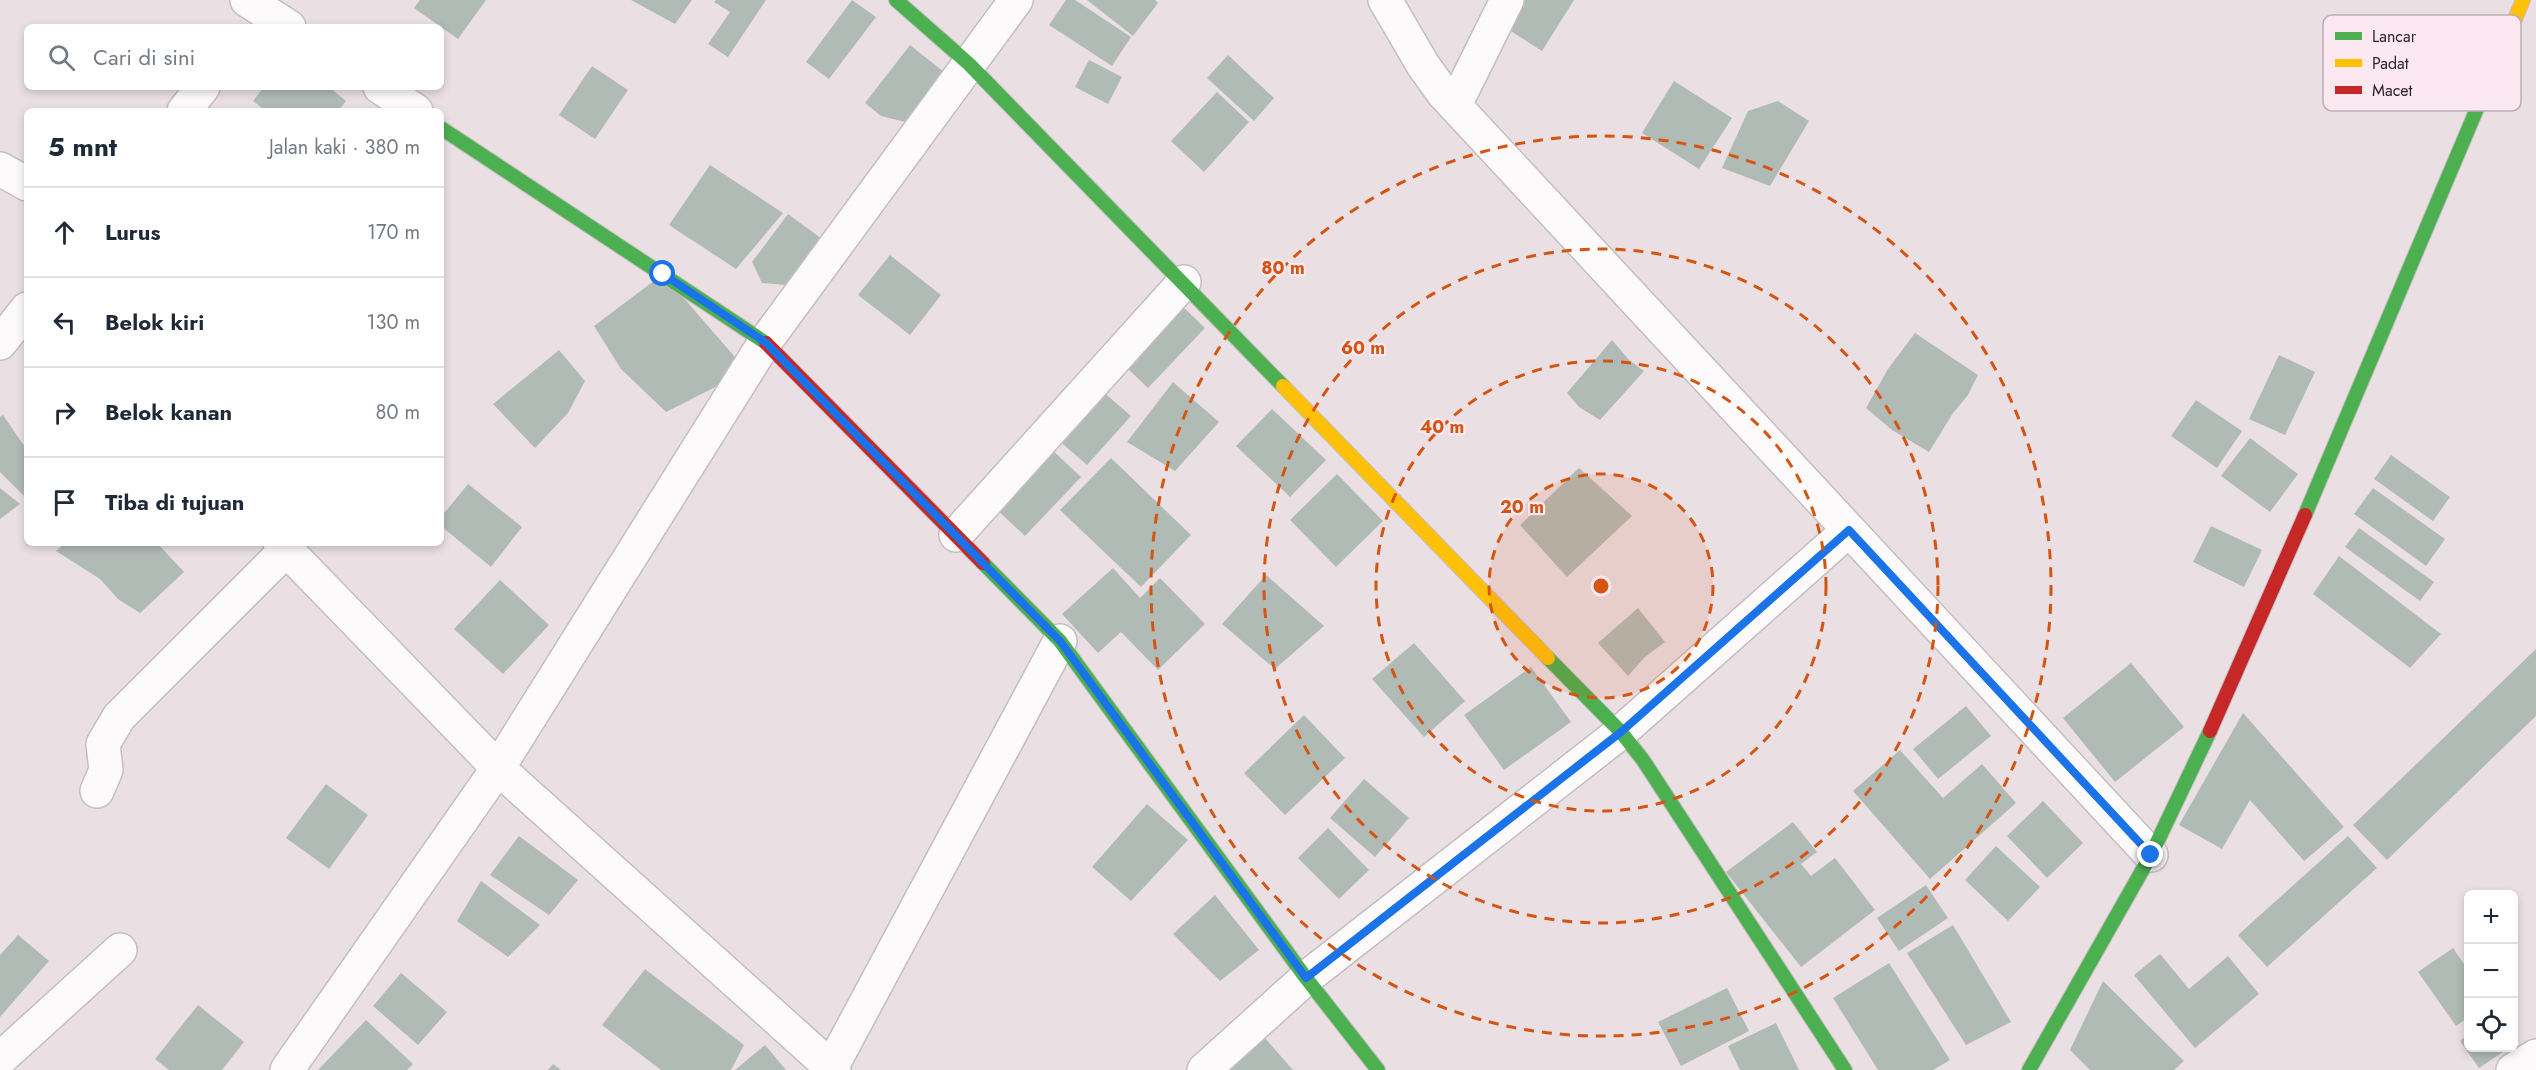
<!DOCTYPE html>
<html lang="id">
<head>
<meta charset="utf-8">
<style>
	:root { --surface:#fff; --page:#f6f6f7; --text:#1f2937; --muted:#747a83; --line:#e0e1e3 }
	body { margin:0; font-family:Jost,sans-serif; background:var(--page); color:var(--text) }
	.controls { position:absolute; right:18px; bottom:18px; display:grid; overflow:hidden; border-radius:9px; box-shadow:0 3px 9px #0003 }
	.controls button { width:54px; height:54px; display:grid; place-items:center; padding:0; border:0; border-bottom:2px solid var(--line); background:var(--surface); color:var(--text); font:30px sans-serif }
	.stop { position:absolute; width:18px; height:18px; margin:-14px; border:4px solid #1a73e8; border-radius:50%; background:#fff }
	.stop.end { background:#1a73e8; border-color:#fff; box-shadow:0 2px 6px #0008 }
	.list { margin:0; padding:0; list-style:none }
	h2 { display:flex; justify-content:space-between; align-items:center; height:78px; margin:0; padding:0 24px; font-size:26px }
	h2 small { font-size:20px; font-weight:400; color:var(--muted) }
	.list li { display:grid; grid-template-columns:39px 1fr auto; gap:18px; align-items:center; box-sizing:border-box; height:90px; padding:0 24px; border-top:2px solid var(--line) }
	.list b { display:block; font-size:22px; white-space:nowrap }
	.list em { font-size:20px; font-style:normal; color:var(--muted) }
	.icon { flex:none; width:33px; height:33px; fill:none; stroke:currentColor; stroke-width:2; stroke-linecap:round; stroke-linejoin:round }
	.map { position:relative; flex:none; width:2536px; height:1070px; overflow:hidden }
	.search { position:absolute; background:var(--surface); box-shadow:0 3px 9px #0003; left:24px; top:24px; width:420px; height:66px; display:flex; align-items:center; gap:15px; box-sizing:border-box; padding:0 21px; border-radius:9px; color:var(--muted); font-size:22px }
	.panel { position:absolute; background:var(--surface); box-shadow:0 3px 9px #0003; left:24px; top:108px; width:420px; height:438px; border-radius:9px }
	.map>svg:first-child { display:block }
</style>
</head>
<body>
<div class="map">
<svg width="2536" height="1070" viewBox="0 0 2536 1070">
	<rect width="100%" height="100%" fill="#eae0e4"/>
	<path fill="#b1bbb6" d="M420 0H486L458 39 414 8Z
		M631 0H692L675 24Z
		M716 0H766L728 57 708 44 730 12 714 2Z
		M852 0 876 17 829 79 806 62Z
		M1066 0H1075L1131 37 1112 66 1049 25Z
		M1087 0H1155L1158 3 1133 36Z
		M1524 0H1574L1542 51 1506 28Z
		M910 45 944 72 905 122 881 116 865 103Z
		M1228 55 1274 98 1254 121 1207 78Z
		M1089 60 1122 77 1108 104 1075 87Z
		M592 66 628 90 595 139 559 115Z
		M1674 81 1732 118 1699 169 1642 133Z
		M264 87H329L346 101 338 111H266L253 101Z
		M1217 92 1249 122 1204 172 1171 141Z
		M1778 101 1809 121 1770 186 1722 168 1748 111Z
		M710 165 783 213 736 269 669 225Z
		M788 214 822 239 787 285 762 283 752 262Z
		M890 255 941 295 910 335 858 295Z
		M663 274 747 371 666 412 621 369 594 326Z
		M1179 303 1205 328 1148 388 1122 363Z
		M1915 333 1978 375 1968 395 1953 413 1929 452 1892 430 1866 408 1888 369Z
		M1612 340 1629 360 1644 371 1600 420 1579 407 1567 393Z
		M559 350 585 381 568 413 535 448 493 404Z
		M2279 355 2315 372 2285 435 2249 419Z
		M1173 382 1219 422 1175 471 1127 442Z
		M1100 389 1131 416 1087 465 1056 438Z
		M2196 400 2242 431 2217 468 2171 436Z
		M1272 409 1326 460 1290 497 1236 446Z
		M3 415 27 450V493L24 496 0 472V417Z
		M2250 438 2298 474 2270 512 2221 476Z
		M1049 447 1081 477 1025 536 993 506Z
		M2391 455 2450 497 2433 521 2374 479Z
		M1111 458 1191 535 1141 587 1060 510Z
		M1579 468 1632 516 1567 577 1520 525Z
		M1337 474 1383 521 1336 567 1290 520Z
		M468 484 522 527 491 567 441 526V517Z
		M0 488 20 504 0 519Z
		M2373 488 2445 539 2426 566 2354 514Z
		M2211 526 2262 550 2244 587 2193 562Z
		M2359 528 2434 582 2420 601 2345 547Z
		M65 543H157L184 572 140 613 118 599 100 579 56 551Z
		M2339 556 2441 634 2410 668 2313 594Z
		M1113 568 1140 598 1160 578 1205 624 1158 670 1121 632 1098 653 1062 614Z
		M1266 575 1324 626 1275 669 1222 624Z
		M500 580 549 625 503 674 454 629Z
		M1638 608 1665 642 1645 657 1628 676 1598 643Z
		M1414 643 1465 701 1424 737 1372 679Z
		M2536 649V716L2387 860 2353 825Z
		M2131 663 2184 727 2115 782 2063 718Z
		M1531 667 1571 722 1504 770 1464 715Z
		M1966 706 1991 736 1938 779 1913 749Z
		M2243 713 2344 827 2304 861 2250 800 2222 849 2179 825Z
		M1304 715 1345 758 1285 815 1244 773Z
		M1900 750 1943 798 1982 764 2016 803 1930 879 1853 791Z
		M1364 779 1409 818 1375 857 1330 818Z
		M326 784 368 815 329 869 286 838Z
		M2043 801 2083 843 2047 878 2007 836Z
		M1147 804 1188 840 1131 901 1092 867Z
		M1793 822 1817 852 1801 864 1811 876 1835 858 1875 910 1801 967 1726 872Z
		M1328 828 1369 870 1339 899 1298 858Z
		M519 836 578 880 549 915 490 875Z
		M2348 836 2377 868 2267 967 2238 935Z
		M1996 846 2040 887 2008 921 1965 880Z
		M481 881 540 925 508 957 457 921Z
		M1926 885 1948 918 1899 951 1877 918Z
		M1215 895 1259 950 1220 981 1173 934Z
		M1953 925 2011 1022 1966 1045 1907 953Z
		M18 935 49 961 0 1017V955Z
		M2453 948 2468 970V1018L2456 1026 2418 972Z
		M2160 954 2189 989 2228 956 2259 994 2195 1048 2134 975Z
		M1889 963 1950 1060 1933 1070H1878L1833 998Z
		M645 969 744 1045 731 1070H661L602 1025Z
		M401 973 447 1012 418 1045 373 1006Z
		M2103 981 2184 1061 2174 1070H2090L2070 1050Z
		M1727 988 1749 1031 1681 1066 1658 1022Z
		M198 1005 244 1042 222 1070H169L155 1059Z
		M366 1020 413 1064 407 1070H318Z
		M1776 1023 1799 1070H1740L1728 1046Z
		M2468 1034V1048H2509L2479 1068 2460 1041Z
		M1265 1038 1293 1070H1229Z
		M765 1045 786 1070H735Z
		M553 1064 561 1070H548Z"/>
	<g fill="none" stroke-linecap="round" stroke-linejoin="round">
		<defs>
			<path id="street" d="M247 0 289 27
				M1385 0 1423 65 1443 93 2151 855
				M380 87 416 111
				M1455 105 1507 0
				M184 111 203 87
				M0 169 27 184
				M0 343 27 309
				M956 535 1184 282
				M280 543 498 768 834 1070
				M97 791 106 770 103 744 119 717 287 549
				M0 1059 120 950
				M831 1068 1060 641
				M287 1070 498 768 765 342 1016 0
				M1204 1070 1306 978 1621 732 1849 530
				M2513 1070 2536 1056"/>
			<path id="fast" d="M896 0 969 64 1283 386
				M441 128 766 343
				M2305 515 2484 92
				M983 563 1060 641 1306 978 1378 1070
				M1548 658 1621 732 1643 760 1845 1070
				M2029 1070 2151 855 2210 731"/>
			<path id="slow" d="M2484 92 2523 0
				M1283 386 1548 658"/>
			<path id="jam" d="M766 343 983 563
				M2210 731 2305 515"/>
		</defs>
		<use href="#street" stroke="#c5bdc0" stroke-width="36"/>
		<use href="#fast" stroke="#c5bdc0" stroke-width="16"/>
		<use href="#slow" stroke="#c5bdc0" stroke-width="16"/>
		<use href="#jam" stroke="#c5bdc0" stroke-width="16"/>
		<use href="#street" stroke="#fcfafb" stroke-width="33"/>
		<use href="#fast" stroke="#4caf50" stroke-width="14"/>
		<use href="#slow" stroke="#ffc107" stroke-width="14"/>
		<use href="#jam" stroke="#c62828" stroke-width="14"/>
	</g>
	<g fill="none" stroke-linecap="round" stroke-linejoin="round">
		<path stroke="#1a73e8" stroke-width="8" d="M663 274 765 342 1060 641 1306 978 1621 732 1849 530 2151 855"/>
	</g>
	<circle cx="1601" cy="586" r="112" fill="#d5540f" fill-opacity=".12"/>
	<g fill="none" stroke="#d5540f" stroke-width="3" stroke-dasharray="10 8">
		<circle cx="1601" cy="586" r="112"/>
		<circle cx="1601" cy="586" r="225"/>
		<circle cx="1601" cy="586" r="337"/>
		<circle cx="1601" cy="586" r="450"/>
	</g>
	<rect x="2323" y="15" width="198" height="96" rx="9" fill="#fce8f0" stroke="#bdadb4" stroke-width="1.5"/>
	<rect x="2335" y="32" width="27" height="8" fill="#4caf50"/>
	<rect x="2335" y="59" width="27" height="8" fill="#ffc107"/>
	<rect x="2335" y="86" width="27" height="8" fill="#c62828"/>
	<g font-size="16" fill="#2b2427">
		<text x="2372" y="42">Lancar</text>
		<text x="2372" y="69">Padat</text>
		<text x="2372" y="96">Macet</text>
	</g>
	<circle cx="1601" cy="586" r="9" fill="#d5540f" stroke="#fce8f0" stroke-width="3"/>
	<g font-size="18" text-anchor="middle" font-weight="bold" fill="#d5540f" stroke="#fce8f0" stroke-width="4.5" stroke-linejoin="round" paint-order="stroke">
		<text x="1283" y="274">80 m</text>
		<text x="1363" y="354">60 m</text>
		<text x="1442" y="433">40 m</text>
		<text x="1522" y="513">20 m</text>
	</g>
</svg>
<div class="controls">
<button>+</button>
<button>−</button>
<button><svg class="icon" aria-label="locate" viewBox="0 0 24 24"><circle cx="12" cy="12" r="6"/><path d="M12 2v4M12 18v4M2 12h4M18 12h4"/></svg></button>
</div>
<div class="stop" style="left:663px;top:274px"></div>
<div class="stop end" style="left:2151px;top:855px"></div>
<div class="search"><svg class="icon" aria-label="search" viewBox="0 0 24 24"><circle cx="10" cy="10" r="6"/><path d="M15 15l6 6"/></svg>Cari di sini</div>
<section class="panel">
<h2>5 mnt<small>Jalan kaki · 380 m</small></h2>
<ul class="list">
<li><svg class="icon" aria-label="ahead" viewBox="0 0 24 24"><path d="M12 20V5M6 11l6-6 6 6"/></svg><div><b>Lurus</b></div><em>170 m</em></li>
<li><svg class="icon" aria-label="left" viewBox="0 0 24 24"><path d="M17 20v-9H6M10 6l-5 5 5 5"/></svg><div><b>Belok kiri</b></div><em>130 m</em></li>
<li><svg class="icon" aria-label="right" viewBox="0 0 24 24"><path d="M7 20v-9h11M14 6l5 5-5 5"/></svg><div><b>Belok kanan</b></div><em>80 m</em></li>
<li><svg class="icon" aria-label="arrive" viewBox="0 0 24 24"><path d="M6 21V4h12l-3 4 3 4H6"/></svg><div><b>Tiba di tujuan</b></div></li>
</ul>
</section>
</div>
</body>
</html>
